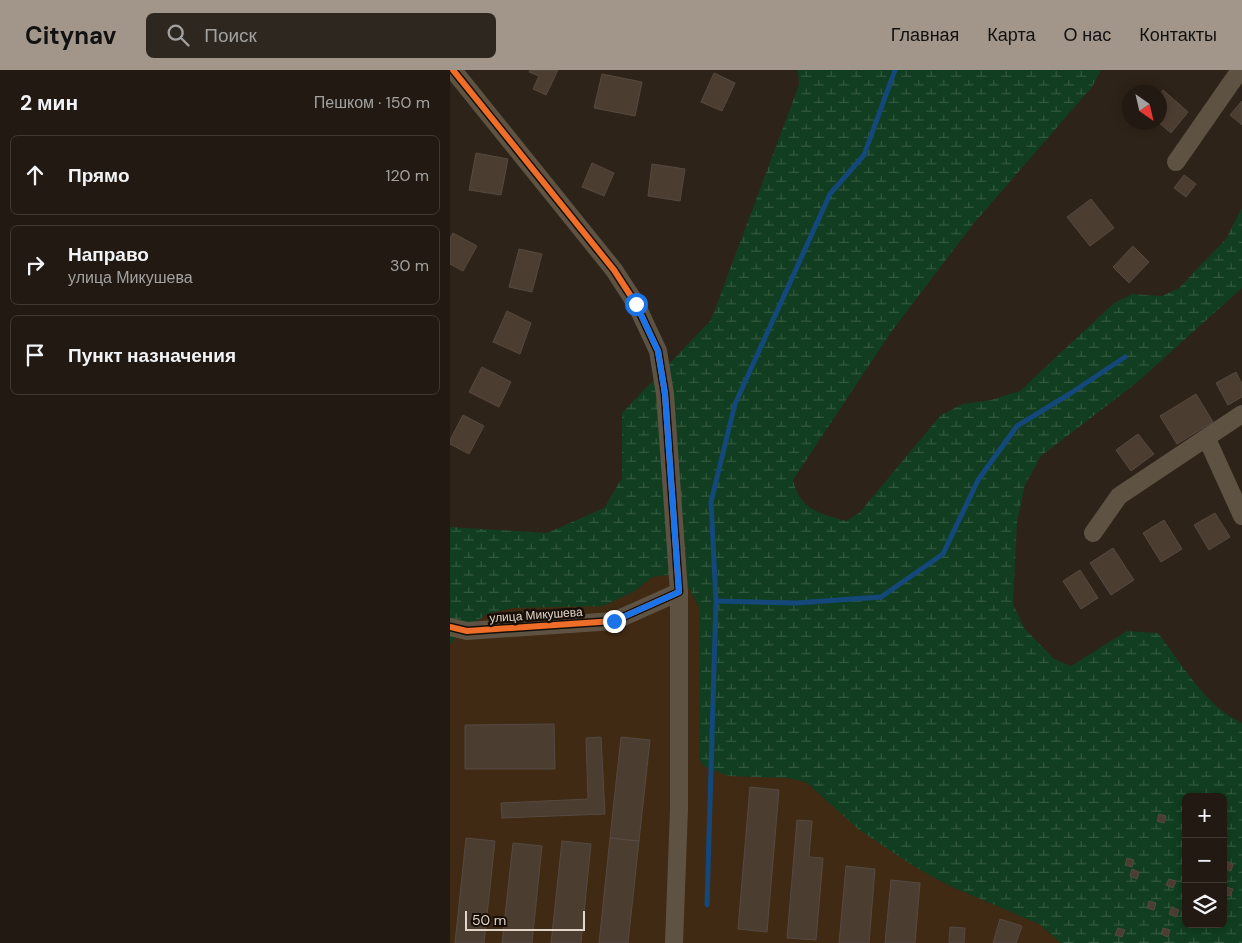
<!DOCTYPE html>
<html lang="ru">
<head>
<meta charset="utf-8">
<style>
	:root { --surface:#221a12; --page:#2e2720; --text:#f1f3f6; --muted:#a2a19f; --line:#3f3832; --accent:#a2968b }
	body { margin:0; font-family:"DM Sans",sans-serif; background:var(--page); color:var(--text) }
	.controls { position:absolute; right:15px; bottom:15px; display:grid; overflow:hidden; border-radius:8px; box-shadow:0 2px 12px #0003 }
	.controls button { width:45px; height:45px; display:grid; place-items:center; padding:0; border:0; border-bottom:1px solid var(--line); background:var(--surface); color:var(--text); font:25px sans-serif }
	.compass { position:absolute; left:672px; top:15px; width:45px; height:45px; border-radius:50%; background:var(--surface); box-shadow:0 2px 12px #0003; rotate:146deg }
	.scale { position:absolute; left:15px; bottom:12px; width:120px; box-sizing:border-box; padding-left:5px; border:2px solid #e1d4c9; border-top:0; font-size:14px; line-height:18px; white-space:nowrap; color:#e1d4c9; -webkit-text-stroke:4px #170f07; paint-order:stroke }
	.stop { position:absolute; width:15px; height:15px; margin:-11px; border:4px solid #1a73e8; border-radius:50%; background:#fff }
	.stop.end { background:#1a73e8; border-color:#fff; box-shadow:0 1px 5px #0008 }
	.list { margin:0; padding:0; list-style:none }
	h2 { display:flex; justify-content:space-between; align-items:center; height:65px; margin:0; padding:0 20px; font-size:21px }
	h2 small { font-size:16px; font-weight:400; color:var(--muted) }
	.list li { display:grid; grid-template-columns:32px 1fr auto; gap:15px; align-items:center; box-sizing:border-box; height:80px; margin:0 10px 10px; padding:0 10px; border:1px solid var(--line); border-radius:8px }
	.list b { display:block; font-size:19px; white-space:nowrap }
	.list p { margin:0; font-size:16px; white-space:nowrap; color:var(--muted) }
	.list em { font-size:16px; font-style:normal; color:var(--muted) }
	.icon { flex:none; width:28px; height:28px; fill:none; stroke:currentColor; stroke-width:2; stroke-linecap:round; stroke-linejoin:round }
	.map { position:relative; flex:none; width:792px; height:873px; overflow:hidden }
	header { display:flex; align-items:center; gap:30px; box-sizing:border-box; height:70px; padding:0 25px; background:var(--accent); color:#111 }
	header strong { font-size:24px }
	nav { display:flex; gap:28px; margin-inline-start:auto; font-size:18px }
	.search { width:350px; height:45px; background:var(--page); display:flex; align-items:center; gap:12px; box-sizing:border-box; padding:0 18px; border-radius:8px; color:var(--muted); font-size:19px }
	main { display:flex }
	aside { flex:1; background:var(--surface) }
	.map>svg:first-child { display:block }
</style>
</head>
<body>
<header>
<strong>Citynav</strong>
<div class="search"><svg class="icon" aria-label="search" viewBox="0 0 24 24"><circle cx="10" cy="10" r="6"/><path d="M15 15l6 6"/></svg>Поиск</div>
<nav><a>Главная</a><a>Карта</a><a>О нас</a><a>Контакты</a></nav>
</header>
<main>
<aside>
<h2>2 мин<small>Пешком · 150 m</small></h2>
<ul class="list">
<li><svg class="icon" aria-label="ahead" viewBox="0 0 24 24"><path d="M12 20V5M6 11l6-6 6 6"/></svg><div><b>Прямо</b></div><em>120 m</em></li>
<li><svg class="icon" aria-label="right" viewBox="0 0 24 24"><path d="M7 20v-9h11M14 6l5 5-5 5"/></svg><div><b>Направо</b><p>улица Микушева</p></div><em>30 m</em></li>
<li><svg class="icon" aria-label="arrive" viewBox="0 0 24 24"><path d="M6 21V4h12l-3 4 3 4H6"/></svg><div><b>Пункт назначения</b></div></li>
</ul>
</aside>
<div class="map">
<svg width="792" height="873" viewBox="0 0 792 873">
	<defs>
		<pattern id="wetland-marsh" width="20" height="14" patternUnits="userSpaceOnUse" patternTransform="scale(1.25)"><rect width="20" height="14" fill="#113e20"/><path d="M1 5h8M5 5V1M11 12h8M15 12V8" fill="none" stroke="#33593f"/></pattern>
	</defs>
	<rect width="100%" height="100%" fill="#2e2318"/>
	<path fill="#402a13" d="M218 505 239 518 249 537V688L356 712 379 733 465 797 500 816 589 854 611 873H0V575L7 565 37 544 62 538 185 521 202 507Z"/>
	<path fill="url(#wetland-marsh)" fill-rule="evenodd" d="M348 0H651L642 17 524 153 441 262 343 410C350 440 369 443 396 451L409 443 491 345 513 334 541 330 570 321 664 233 682 224 712 226 729 218 776 169 792 138V218L685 314 591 386 575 415 567 452 563 534 574 558 604 589 621 596 677 561 708 563C732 594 755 636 792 653V873H611L589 854 500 816 465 797 408 759 356 712 338 708 278 706 253 696 249 688V537L239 518 218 505 202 507 185 521 153 536 62 538 37 544 7 565 0 575V457L97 463 154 438 172 408V343L261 250 349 15ZM736 727H773V854H736Z"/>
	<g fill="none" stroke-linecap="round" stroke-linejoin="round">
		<path stroke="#14487a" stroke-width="5" d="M266 531 346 533 431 527 493 484 528 410 567 356 621 323 675 287
			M257 835 266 531 261 432 285 334 380 124 414 85 445 0"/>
	</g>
	<path fill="#4c3d31" stroke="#544a42" d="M80 0H108L96 25 83 19 89 6 79 2Z
		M264 3 285 13 272 41 251 32Z
		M152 4 192 12 185 46 144 38Z
		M713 20 738 42 721 63 708 52 710 24Z
		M792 31V55L780 45Z
		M26 83 58 89 51 125 19 120Z
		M142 93 164 103 154 126 132 117Z
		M202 94 235 99 230 131 198 126Z
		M734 105 746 114 736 127 724 118Z
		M641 129 664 158 640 176 617 147Z
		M3 163 27 176 13 201 0 194V168Z
		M683 176 699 192 679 213 663 197Z
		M69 179 92 184 82 222 59 217Z
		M57 241 81 253 70 284 43 272Z
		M32 297 61 312 49 337 19 322Z
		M786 302 792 314V327L778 335 766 313Z
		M746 324 763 352 727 374 710 346Z
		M13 345 34 356 19 384 0 374V370Z
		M688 364 704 384 681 401 666 380Z
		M765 443 780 467 759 480 744 455Z
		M714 450 732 479 711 492 693 463Z
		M663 478 684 510 661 525 640 493Z
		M630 500 648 528 631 539 613 511Z
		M104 654 105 699H15V655Z
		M151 667 155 744 52 748 51 733 138 729 136 668Z
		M171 667 200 670 189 771 160 768Z
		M300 717 329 720 317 862 288 859Z
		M709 744 716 746 714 753 707 751Z
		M347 750 362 751 359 787 373 788 366 870 337 868Z
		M16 768 45 771 34 873H5Z
		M160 768 189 771 178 873H149Z
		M112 771 141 774 131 873H101Z
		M63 773 92 776 82 873H52Z
		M677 788 684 790 682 797 675 795Z
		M776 791 783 794 781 801 774 799Z
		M396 796 425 799 419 873H389Z
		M682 799 689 802 687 809 680 806Z
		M719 809 726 811 723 818 716 815Z
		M441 810 470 813 465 873H435Z
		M776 817 783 819 780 826 773 824Z
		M699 831 706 833 704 840 697 838Z
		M722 837 729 840 726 847 719 844Z
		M550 849 572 856 566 873H543Z
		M500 857 515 858 514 873H499Z
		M668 858 675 860 672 867 665 865Z
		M713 858 720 860 718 867 711 864Z"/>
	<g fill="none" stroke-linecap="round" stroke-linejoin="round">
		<path stroke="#5e5343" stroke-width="18" d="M3 0 164 200 186 234 208 281 215 324 229 522V739L224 873
			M726 92 790 0
			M757 369 792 446
			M643 463 669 426 792 344
			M0 557 17 561 164 551 229 522"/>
		<defs>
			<path id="cycleway" d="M0 557 17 561 164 551 229 522 215 324 208 281 186 234 164 200 3 0"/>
		</defs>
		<use href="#cycleway" stroke="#170f07" stroke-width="9"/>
		<use href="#cycleway" stroke="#ee6e29" stroke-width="6"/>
	</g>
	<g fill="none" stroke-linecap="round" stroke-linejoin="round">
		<path stroke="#1a73e8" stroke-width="6" d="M164 551 229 522 215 324 208 281 186 234"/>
	</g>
	<g text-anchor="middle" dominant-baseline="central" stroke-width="5" stroke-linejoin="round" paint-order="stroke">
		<g font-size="12" fill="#e1d4c9" stroke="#170f07">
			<text transform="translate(86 545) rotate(-4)">улица Микушева</text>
		</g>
	</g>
</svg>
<div class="controls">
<button>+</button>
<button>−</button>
<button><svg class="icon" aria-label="layers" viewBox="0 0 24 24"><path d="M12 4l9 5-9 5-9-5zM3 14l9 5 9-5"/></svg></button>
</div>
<svg class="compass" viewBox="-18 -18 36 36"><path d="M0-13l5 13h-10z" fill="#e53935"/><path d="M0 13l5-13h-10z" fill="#a2a19f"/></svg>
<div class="scale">50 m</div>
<div class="stop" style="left:186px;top:234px"></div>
<div class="stop end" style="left:164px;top:551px"></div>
</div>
</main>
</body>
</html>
